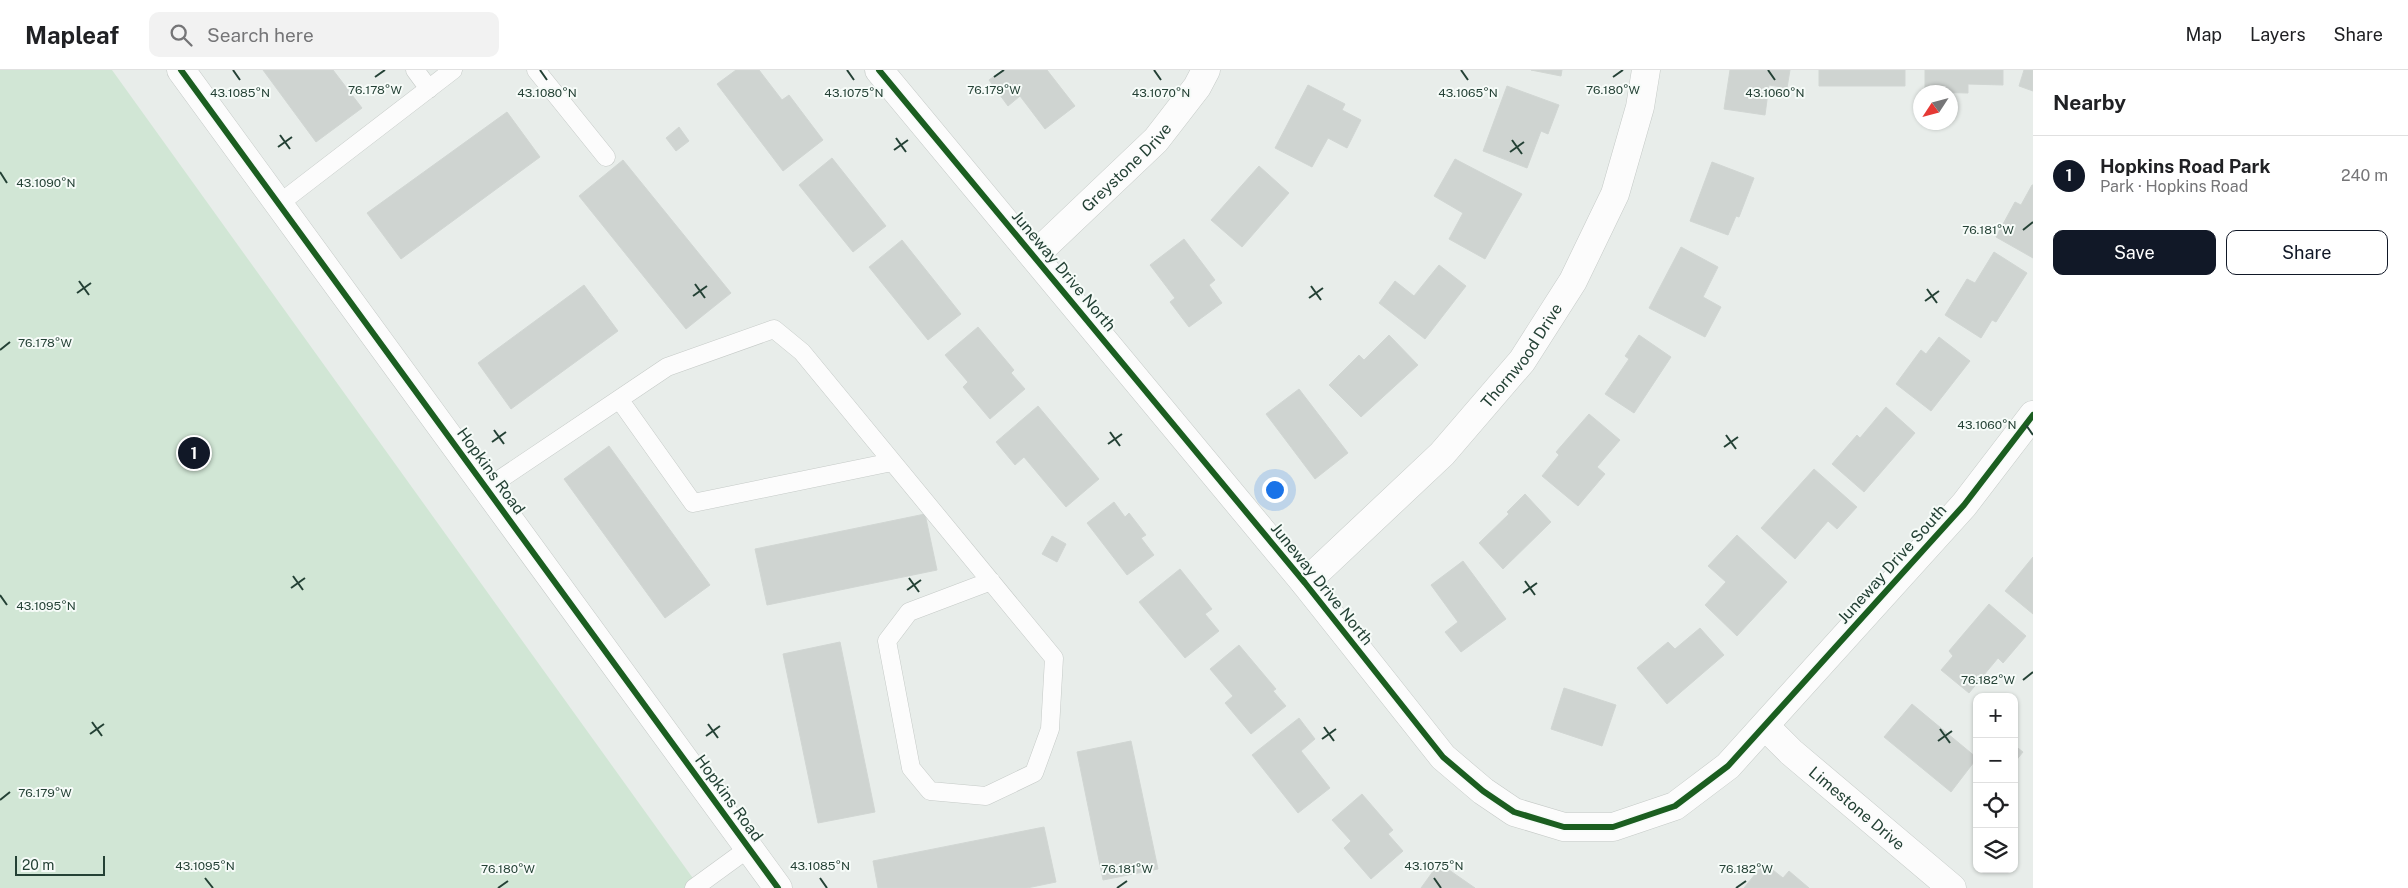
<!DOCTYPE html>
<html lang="en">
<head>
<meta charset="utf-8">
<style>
	:root { --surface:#fff; --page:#f2f2f2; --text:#202124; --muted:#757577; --line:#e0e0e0; --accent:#111827 }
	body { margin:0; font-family:"Public Sans",sans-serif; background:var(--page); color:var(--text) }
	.controls { position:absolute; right:15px; bottom:15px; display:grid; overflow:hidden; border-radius:10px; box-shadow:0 1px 4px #0004 }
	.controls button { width:45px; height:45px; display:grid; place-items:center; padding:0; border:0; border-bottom:1px solid var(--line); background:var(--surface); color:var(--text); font:25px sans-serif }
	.compass { position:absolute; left:1913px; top:15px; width:45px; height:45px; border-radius:50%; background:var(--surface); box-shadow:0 1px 4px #0004; rotate:234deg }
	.scale { position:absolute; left:15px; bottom:12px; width:90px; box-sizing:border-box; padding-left:5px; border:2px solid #244135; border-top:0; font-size:14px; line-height:18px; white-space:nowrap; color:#244135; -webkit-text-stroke:4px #f6fbf8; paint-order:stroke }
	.you { position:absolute; left:1274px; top:419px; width:18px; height:18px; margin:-12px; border:4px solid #fff; border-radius:50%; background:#1a73e8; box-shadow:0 0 0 8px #1a73e833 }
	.badge { display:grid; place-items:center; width:32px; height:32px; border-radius:50%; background:var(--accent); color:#fff; font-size:16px; font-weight:700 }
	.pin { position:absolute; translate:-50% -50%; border:2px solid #fff; box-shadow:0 1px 5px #0006 }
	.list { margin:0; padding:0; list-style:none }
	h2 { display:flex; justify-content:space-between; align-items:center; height:65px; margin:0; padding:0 20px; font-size:21px }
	h2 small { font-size:16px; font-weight:400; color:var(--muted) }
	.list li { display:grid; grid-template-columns:32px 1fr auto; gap:15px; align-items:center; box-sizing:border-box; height:80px; padding:0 20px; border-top:1px solid var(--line) }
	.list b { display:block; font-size:19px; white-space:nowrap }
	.list p { margin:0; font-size:16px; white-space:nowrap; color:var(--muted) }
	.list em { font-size:16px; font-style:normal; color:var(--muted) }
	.actions { display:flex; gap:10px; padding:15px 20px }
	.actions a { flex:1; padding:11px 0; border:1px solid var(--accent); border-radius:10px; text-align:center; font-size:18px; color:var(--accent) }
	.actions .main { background:var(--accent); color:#fff }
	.icon { flex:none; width:28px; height:28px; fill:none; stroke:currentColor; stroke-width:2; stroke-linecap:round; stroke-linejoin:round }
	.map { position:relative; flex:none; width:2033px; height:818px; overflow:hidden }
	header { display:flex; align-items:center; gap:30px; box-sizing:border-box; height:70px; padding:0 25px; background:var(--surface); border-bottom:1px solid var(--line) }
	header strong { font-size:24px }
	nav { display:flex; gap:28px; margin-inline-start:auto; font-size:18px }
	.search { width:350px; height:45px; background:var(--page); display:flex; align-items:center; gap:12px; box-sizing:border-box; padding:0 18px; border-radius:10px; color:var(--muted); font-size:19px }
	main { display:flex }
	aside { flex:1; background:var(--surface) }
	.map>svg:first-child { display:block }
</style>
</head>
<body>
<header>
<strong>Mapleaf</strong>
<div class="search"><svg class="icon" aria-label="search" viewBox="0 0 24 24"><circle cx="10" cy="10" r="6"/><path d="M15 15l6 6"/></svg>Search here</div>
<nav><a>Map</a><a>Layers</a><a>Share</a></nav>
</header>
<main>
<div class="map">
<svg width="2033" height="818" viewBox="0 0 2033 818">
	<rect width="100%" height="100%" fill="#e8edea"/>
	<path fill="#d1e6d5" d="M0 0H112L700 818H0Z"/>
	<path fill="#cfd4d1" stroke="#d1d6d3" d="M263 0H333L362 38 316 72Z
		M736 0H759L782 30 789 25 823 70 783 101 717 14Z
		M1003 0H1047L1075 36 1045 59 1020 26 1008 36 989 10Z
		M1531 0H1562L1561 6Z
		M1730 0H1790L1787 18 1769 15 1765 45 1724 39Z
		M1819 0H1905V16H1819Z
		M1925 0H2003V15L1968 14V23L1925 22Z
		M2024 0H2033V21L2019 16Z
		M1308 15 1345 34 1342 40 1361 50 1347 78 1328 68 1312 97 1275 78Z
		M1507 16 1559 35 1548 64 1541 61 1527 98 1483 81Z
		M507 42 540 87 401 189 367 143Z
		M679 57 689 71 676 81 666 68Z
		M832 88 886 156 853 182 799 115Z
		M1455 89 1522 124 1485 189 1449 169 1463 143 1434 126Z
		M623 90 731 223 686 259 579 126Z
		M1712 92 1754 108 1739 147 1736 146 1728 165 1690 151Z
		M1259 96 1289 123 1242 177 1211 150Z
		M2032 115H2033V188L1996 167 2015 132 2021 135Z
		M1184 169 1215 210 1209 215 1222 233 1189 257 1170 232 1175 228 1150 195Z
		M902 170 961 244 928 270 869 197Z
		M1681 177 1718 197 1703 227 1721 237 1705 267 1649 238Z
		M1994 182 2027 203 1996 252 1992 250 1981 268 1945 245 1967 209 1975 213Z
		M1439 195 1466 216 1425 269 1379 233 1395 211 1414 226Z
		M584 215 618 261 511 339 478 293Z
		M978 257 1014 300 1011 303 1025 319 990 349 963 317 968 312 945 285Z
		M1389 265 1418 295 1361 347 1329 315 1359 285 1364 290Z
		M1639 265 1671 287 1634 343 1605 324 1629 289 1625 286Z
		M1939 267 1970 291 1931 341 1896 314 1921 280 1926 284Z
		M1299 319 1348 383 1315 409 1266 344Z
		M1038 336 1099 409 1066 437 1024 387 1015 395 996 372Z
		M1886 337 1915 363 1864 422 1832 394 1857 365 1860 368Z
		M1589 344 1620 370 1597 397 1605 404 1578 436 1542 406 1559 385 1556 382Z
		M609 376 710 515 665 548 564 409Z
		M1814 399 1857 437 1837 459 1828 451 1795 489 1761 458Z
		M1525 424 1551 452 1503 499 1479 473 1509 444 1507 442Z
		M1114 432 1125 447 1129 443 1146 465 1141 468 1154 485 1127 505 1087 453Z
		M925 444 937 500 767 535 755 479Z
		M1737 465 1787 512 1737 566 1705 535 1726 512 1708 496Z
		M1052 466 1066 474 1057 492 1042 484Z
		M2033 487V544L2005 521Z
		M1463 491 1506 549 1461 582 1445 562 1458 552 1431 515Z
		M1180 499 1212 539 1205 544 1219 561 1185 588 1139 532Z
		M1989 534 2026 566 2003 593 1998 588 1969 623 1941 600 1953 586 1949 581Z
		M1700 558 1724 585 1667 634 1637 598 1668 572 1675 579Z
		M840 572 875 742 818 753 783 584Z
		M1239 575 1276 619 1273 621 1286 636 1251 664 1225 633 1233 626 1210 599Z
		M1564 618 1616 635 1602 676 1551 659Z
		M1912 634 1977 688 1951 722 1884 667Z
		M1299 648 1315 669 1301 681 1330 718 1298 743 1252 685Z
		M1131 671 1158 799 1103 810 1077 682Z
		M2014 675 2023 682 2014 693Z
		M1362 724 1393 760 1388 764 1403 781 1371 809 1344 778 1351 771 1332 750Z
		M1044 757 1056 812 1027 818H878L873 791Z
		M1439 793 1475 818H1421Z
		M1764 793 1783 808 1789 801 1809 818H1744Z"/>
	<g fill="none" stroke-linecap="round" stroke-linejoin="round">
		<defs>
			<path id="service" d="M415 0 429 19
				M536 0 606 87
				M280 133 453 0
				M619 329 693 433 892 392
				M487 418 667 297 774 259 802 282 1054 588 1050 659 1034 703 986 726 930 721 911 698 887 571 909 542 991 511
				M694 818 749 778"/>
			<g id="minor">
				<path d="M879 0 1305 513 1443 687 1483 721 1514 742 1564 757H1613L1675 736 1728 696 1964 435 2033 345"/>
				<path id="s1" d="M1034 186 1156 70 1197 17 1206 0"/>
				<path id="s2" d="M1305 513 1442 384 1522 291 1573 211 1615 124 1640 37 1646 0"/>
				<path id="s3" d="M1766 657 1791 682 1952 818"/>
			</g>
			<path id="tertiary" d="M181 0 778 818"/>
		</defs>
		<use href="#service" stroke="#c5cac7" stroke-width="19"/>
		<use href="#minor" stroke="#c5cac7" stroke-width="29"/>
		<use href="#tertiary" stroke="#c5cac7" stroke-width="29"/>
		<use href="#service" stroke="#fcfcfc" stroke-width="18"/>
		<use href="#minor" stroke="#fcfcfc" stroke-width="28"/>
		<use href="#tertiary" stroke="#fcfcfc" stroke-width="28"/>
		<defs>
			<path id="cycleway" d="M181 0 778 818
				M879 0 1305 513 1443 687 1483 721 1514 742 1564 757H1613L1675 736 1728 696 1964 435 2033 345"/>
		</defs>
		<use href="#cycleway" stroke="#f6fbf8" stroke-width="9"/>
		<use href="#cycleway" stroke="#1b5e20" stroke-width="6"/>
	</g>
	<path fill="none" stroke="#244135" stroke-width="2" d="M233 0 240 10M540 0 547 10M847 0 854 10M1154 0 1161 10M1461 0 1468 10M1768 0 1775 10M375 7 385 0M994 7 1004 0M1613 7 1623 0M280 65 290 79M896 68 906 82M1512 70 1522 84M278 77 292 67M894 80 908 70M1510 82 1524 72M0 102 7 113M2023 160 2033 152M79 211 89 225M695 214 705 228M1311 216 1321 230M1927 219 1937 233M77 223 91 213M693 226 707 216M1309 228 1323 218M1925 231 1939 221M0 280 10 272M2026 355 2033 365M494 360 504 374M1110 362 1120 376M1726 365 1736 379M492 372 506 362M1108 374 1122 364M1724 377 1738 367M293 506 303 520M909 508 919 522M1525 511 1535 525M291 518 305 508M907 520 921 510M1523 523 1537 513M0 525 7 535M2023 610 2033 602M92 652 102 666M708 654 718 668M1324 657 1334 671M1940 659 1950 673M90 664 104 654M706 666 720 656M1322 669 1336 659M1938 671 1952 661M0 730 10 722M205 808 213 818M820 808 827 818M1434 808 1441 818M498 818 508 811M1117 818 1127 811M1736 818 1746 811"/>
	<g text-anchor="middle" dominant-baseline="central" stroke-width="4" stroke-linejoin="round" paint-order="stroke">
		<g font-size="16" fill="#244135" stroke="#f6fbf8">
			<text stroke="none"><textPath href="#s1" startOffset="128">Greystone Drive</textPath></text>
			<text transform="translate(1064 201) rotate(50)">Juneway Drive North</text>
			<text stroke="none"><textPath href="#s2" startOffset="315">Thornwood Drive</textPath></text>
			<text transform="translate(491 401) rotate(54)">Hopkins Road</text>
			<text transform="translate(1892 494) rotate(-48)">Juneway Drive South</text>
			<text transform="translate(1322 514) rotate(51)">Juneway Drive North</text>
			<text transform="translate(729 728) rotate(54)">Hopkins Road</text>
			<text stroke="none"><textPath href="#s3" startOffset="122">Limestone Drive</textPath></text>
		</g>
	</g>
	<g font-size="12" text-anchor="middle" fill="#244135" stroke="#f6fbf8" stroke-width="4" stroke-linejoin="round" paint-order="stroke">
		<text x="1613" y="24">76.180°W</text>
		<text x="375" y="24">76.178°W</text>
		<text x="994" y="24">76.179°W</text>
		<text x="240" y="27">43.1085°N</text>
		<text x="547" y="27">43.1080°N</text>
		<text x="854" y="27">43.1075°N</text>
		<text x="1161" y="27">43.1070°N</text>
		<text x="1468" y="27">43.1065°N</text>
		<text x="1775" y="27">43.1060°N</text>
		<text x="46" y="117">43.1090°N</text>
		<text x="1988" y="164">76.181°W</text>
		<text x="45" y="277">76.178°W</text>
		<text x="1987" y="359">43.1060°N</text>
		<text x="46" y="540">43.1095°N</text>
		<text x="1988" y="614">76.182°W</text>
		<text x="45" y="727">76.179°W</text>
		<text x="205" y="800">43.1095°N</text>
		<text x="820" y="800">43.1085°N</text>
		<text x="1434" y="800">43.1075°N</text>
		<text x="508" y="803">76.180°W</text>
		<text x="1127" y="803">76.181°W</text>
		<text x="1746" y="803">76.182°W</text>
	</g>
</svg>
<div class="controls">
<button>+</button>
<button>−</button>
<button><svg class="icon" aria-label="locate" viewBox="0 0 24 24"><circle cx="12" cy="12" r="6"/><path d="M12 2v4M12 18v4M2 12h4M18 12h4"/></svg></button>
<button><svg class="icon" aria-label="layers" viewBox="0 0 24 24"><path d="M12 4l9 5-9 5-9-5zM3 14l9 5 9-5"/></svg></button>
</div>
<svg class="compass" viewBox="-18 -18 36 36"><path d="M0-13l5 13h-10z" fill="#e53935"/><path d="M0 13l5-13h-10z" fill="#757577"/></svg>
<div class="scale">20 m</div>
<div class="you"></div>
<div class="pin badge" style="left:194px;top:383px">1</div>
</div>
<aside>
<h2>Nearby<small></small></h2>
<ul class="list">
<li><span class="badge">1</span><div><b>Hopkins Road Park</b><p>Park · Hopkins Road</p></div><em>240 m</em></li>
</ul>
<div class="actions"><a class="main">Save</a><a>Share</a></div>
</aside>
</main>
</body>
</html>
